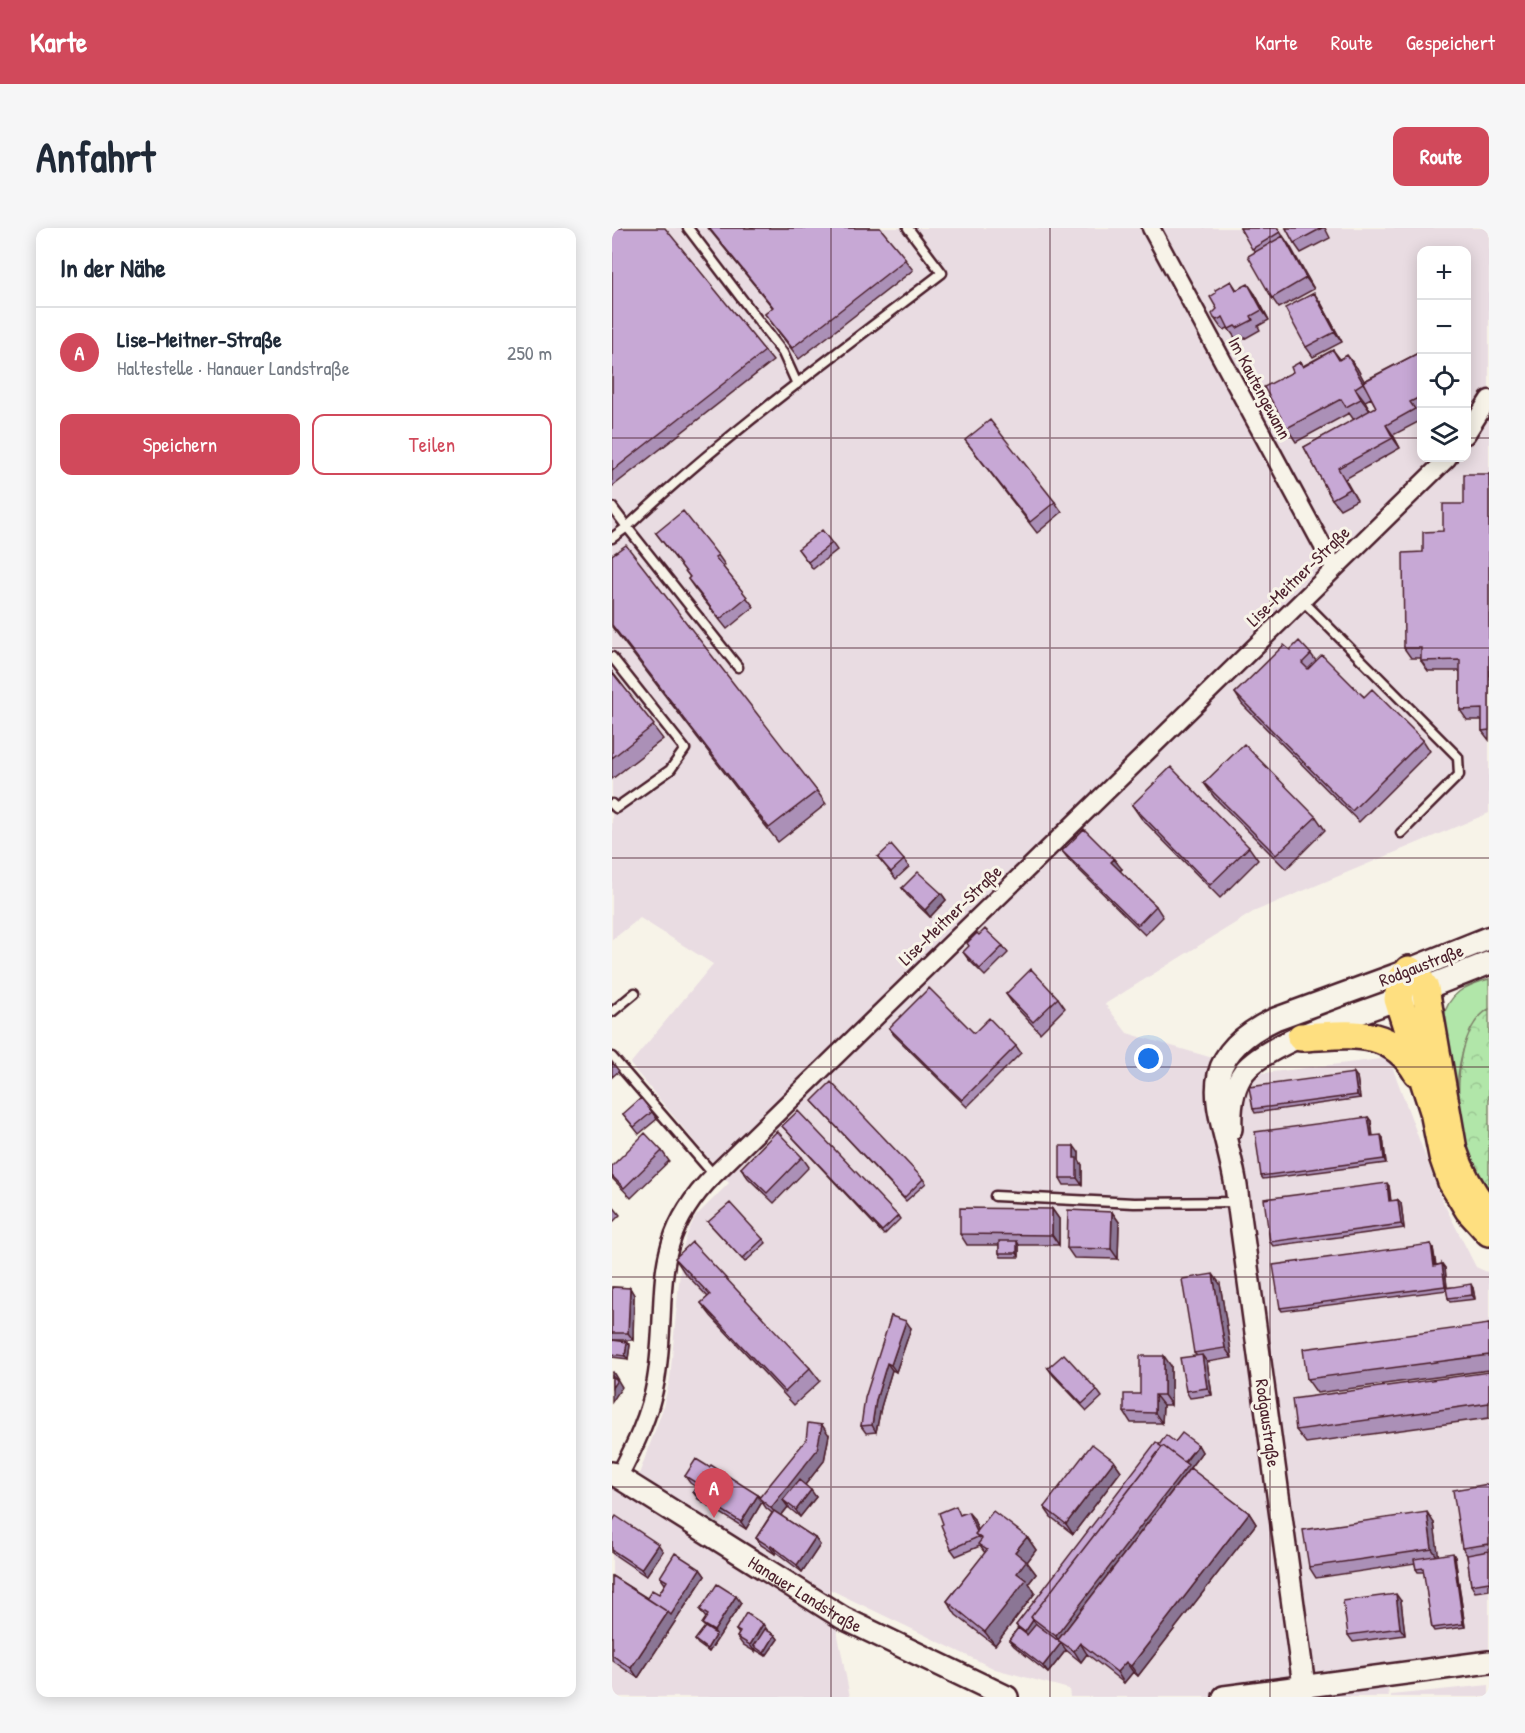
<!DOCTYPE html>
<html lang="de">
<head>
<meta charset="utf-8">
<style>
	:root { --surface:#fff; --page:#f6f6f7; --text:#1f2937; --muted:#747a83; --line:#e0e1e3; --accent:#d1495b }
	body { margin:0; font-family:"Patrick Hand",sans-serif; background:var(--page); color:var(--text) }
	.controls { position:absolute; right:18px; top:18px; display:grid; overflow:hidden; border-radius:12px; box-shadow:0 3px 15px #0003 }
	.controls button { width:54px; height:54px; display:grid; place-items:center; padding:0; border:0; border-bottom:2px solid var(--line); background:var(--surface); color:var(--text); font:30px sans-serif }
	.you { position:absolute; left:537px; top:831px; width:21px; height:21px; margin:-15px; border:4px solid #fff; border-radius:50%; background:#1a73e8; box-shadow:0 0 0 9px #1a73e833 }
	.badge { display:grid; place-items:center; width:39px; height:39px; border-radius:50%; background:var(--accent); color:#fff; font-size:20px; font-weight:700 }
	.pin { position:absolute; translate:-50% -50px; filter:drop-shadow(0 2px 3px #0008) }
	.pin::after { content:''; position:absolute; top:32px; width:21px; height:18px; background:inherit; clip-path:polygon(0 0,100% 0,50% 100%) }
	.list { margin:0; padding:0; list-style:none }
	h2 { display:flex; justify-content:space-between; align-items:center; height:78px; margin:0; padding:0 24px; font-size:26px }
	h2 small { font-size:20px; font-weight:400; color:var(--muted) }
	.list li { display:grid; grid-template-columns:39px 1fr auto; gap:18px; align-items:center; box-sizing:border-box; height:90px; padding:0 24px; border-top:2px solid var(--line) }
	.list b { display:block; font-size:22px; white-space:nowrap }
	.list p { margin:0; font-size:20px; white-space:nowrap; color:var(--muted) }
	.list em { font-size:20px; font-style:normal; color:var(--muted) }
	.actions { display:flex; gap:12px; padding:18px 24px }
	.actions a { flex:1; padding:14px 0; border:2px solid var(--accent); border-radius:12px; text-align:center; font-size:21px; color:var(--accent) }
	.actions .main { background:var(--accent); color:#fff }
	.icon { flex:none; width:33px; height:33px; fill:none; stroke:currentColor; stroke-width:2; stroke-linecap:round; stroke-linejoin:round }
	.map { position:relative; flex:none; width:877px; height:1469px; overflow:hidden; border-radius:12px }
	header { display:flex; align-items:center; gap:36px; box-sizing:border-box; height:84px; padding:0 30px; background:var(--accent); color:#fff }
	header strong { font-size:28px }
	nav { display:flex; gap:33px; margin-inline-start:auto; font-size:21px }
	.intro { display:flex; align-items:center; justify-content:space-between; box-sizing:border-box; height:144px; padding:0 36px }
	h1 { margin:0; font-size:42px }
	.button { padding:15px 27px; border-radius:12px; background:var(--accent); color:#fff; font-size:21px; font-weight:700 }
	main { display:flex; gap:36px; padding:0 36px }
	aside { flex:1; background:var(--surface); border-radius:12px; box-shadow:0 3px 15px #0003 }
	.map>svg:first-child { display:block }
</style>
</head>
<body>
<header>
<strong>Karte</strong>
<nav><a>Karte</a><a>Route</a><a>Gespeichert</a></nav>
</header>
<div class="intro"><h1>Anfahrt</h1><a class="button">Route</a></div>
<main>
<aside>
<h2>In der Nähe<small></small></h2>
<ul class="list">
<li><span class="badge">A</span><div><b>Lise-Meitner-Straße</b><p>Haltestelle · Hanauer Landstraße</p></div><em>250 m</em></li>
</ul>
<div class="actions"><a class="main">Speichern</a><a>Teilen</a></div>
</aside>
<div class="map">
<svg width="877" height="1469" viewBox="0 0 877 1469">
	<defs>
		<pattern id="forest-crowns" width="20" height="18" patternUnits="userSpaceOnUse" patternTransform="scale(1.5)"><rect width="20" height="18" fill="#b1e6a9"/><path d="M2 6a3 3 0 1 1 6 0M12 15a3 3 0 1 1 6 0" fill="none" stroke="#9ac592"/></pattern>
	</defs>
	<rect width="100%" height="100%" fill="#f7f3e8"/>
	<filter id="ink" filterUnits="userSpaceOnUse"><feTurbulence type="fractalNoise" baseFrequency=".0167" numOctaves="2"/><feDisplacementMap in="SourceGraphic" scale="12" xChannelSelector="R" yChannelSelector="G"/><feConvolveMatrix kernelMatrix="1 2 1 2 8 2 1 2 1" color-interpolation-filters="sRGB"/></filter>
	<g filter="url(#ink)">
		<path fill="#e9dce2" fill-rule="evenodd" d="M0 0H877V585L641 684 493 776 515 805 652 845 777 830 828 968 864 1039 877 1045V1425L773 1439 777 1469H458L457 1461 383 1441 217 1361 238 1469H0V1232L26 1249 50 1183 58 1151 70 1022 76 1004 83 989 117 955 18 836 101 736 28 690 0 712ZM810 22H854V230H810Z
			M877 1457V1469H779V1467Z"/>
		<path fill="#b1e6a9" stroke="#7e826a" stroke-width="1.5" d="M877 751V781C871 784 868 789 865 795 834 836 848 895 852 941L831 791C836 765 854 757 877 751Z"/>
		<path fill="url(#forest-crowns)" stroke="#7e826a" stroke-width="1.5" d="M877 781V969C871 960 864 951 860 941 843 904 836 805 877 781Z"/>
		<g fill="none" stroke-linecap="round" stroke-linejoin="round">
			<defs>
				<path id="service" d="M76 0 171 125 185 156
					M0 279 15 299 0 310
					M690 372 846 529 847 547 789 605
					M0 429 73 521 58 542 4 580 0 576
					M126 439 15 299C113 206 223 127 330 45L296 0
					M0 784 23 765
					M0 829 102 947
					M383 968 522 975 626 974"/>
				<path id="minor" d="M539 0 722 339
					M854 207 877 171
					M6 1250C23 1218 38 1187 44 1152 58 1068 34 1015 102 947L836 230"/>
				<g id="tertiary">
					<path d="M619 901C618 882 620 860 632 844 654 815 749 785 786 771"/>
					<path id="s1" d="M0 1245 231 1390 395 1469"/>
					<path d="M692 1458 624 958C612 883 573 834 663 791L797 742"/>
					<path d="M612 1469 877 1434"/>
				</g>
				<path id="secondary" d="M797 742 877 710
					M798 766 877 735"/>
				<path id="trunk" d="M689 809C736 807 777 797 805 844
					M877 986C860 966 849 947 841 922L813 760 804 746 797 742 789 752 786 771 822 883 831 928 840 954 857 982 877 1004"/>
			</defs>
			<use href="#service" stroke="#4a1f2b" stroke-width="13"/>
			<use href="#minor" stroke="#4a1f2b" stroke-width="21"/>
			<use href="#tertiary" stroke="#4a1f2b" stroke-width="26"/>
			<use href="#secondary" stroke="#4a1f2b" stroke-width="27"/>
			<use href="#trunk" stroke="#4a1f2b" stroke-width="32"/>
			<use href="#service" stroke="#f7f3e8" stroke-width="8"/>
			<use href="#minor" stroke="#f7f3e8" stroke-width="16"/>
			<use href="#tertiary" stroke="#f7f3e8" stroke-width="21"/>
			<use href="#secondary" stroke="#f7f3e8" stroke-width="22"/>
			<use href="#trunk" stroke="#fedf80" stroke-width="27"/>
		</g>
		<path fill="#ab90b7" stroke="#4a1f2b" stroke-width="1.5" fill-rule="evenodd" d="M0 0 153 123 161 133 1 258 0 257Z
			M96 0H268L301 42 187 131 153 86 161 80Z
			M628 0H666L702 61 667 80 660 70 643 24Z
			M674 0H713L718 10 689 25 682 15Z
			M619 53 625 62 643 66 657 92 646 98 648 102 632 111 630 108 624 111 616 100 612 102 609 100 602 90 605 81 604 65Z
			M709 75 730 114 701 129 694 119Z
			M721 122 728 131 745 140 752 153 810 123V182L806 184 810 192 781 207 788 220 733 251 745 272 728 281 720 271 692 219 742 192 737 185 684 214 675 200 681 144 688 134 691 138ZM759 170 764 179 758 183 753 173Z
			M353 212 443 274 450 284 425 305Z
			M877 246V512L870 503V492H855L848 482V443H816L809 433V430H799L792 420 811 324 831 303Z
			M44 305 106 327 113 337 111 339 142 379 115 401 83 361 76 351 78 349Z
			M220 315 225 322 201 341 186 321Z
			M0 327 205 563 214 576 166 614 0 399Z
			M678 422 699 426 704 433 811 512 818 523 747 594 630 476 623 465Z
			M0 444 51 511 0 551Z
			M592 555 704 589 713 602 674 641 602 569Z
			M520 577 637 619 646 632 608 670 529 590Z
			M450 623 510 641 508 643 544 678 551 689 533 707 458 633Z
			M266 629 292 632 297 639 284 651Z
			M290 660 329 665 334 672 318 689 295 667Z
			M391 718 396 725 373 748 356 731 351 724Z
			M394 766 446 770 453 780 428 805 401 776Z
			M277 800 362 805 404 818 409 825 355 879 282 807Z
			M0 834 7 843 0 849Z
			M745 849 748 870 643 885 641 881Z
			M200 873 311 951 314 955 294 973Z
			M40 884 45 891 27 906 11 886Z
			M756 889 759 893 761 908 771 910 774 935 651 951 649 948Z
			M170 898 286 988 288 991 272 1007Z
			M50 923 57 933 19 970 0 950V938Z
			M467 925V932L470 937V957H452L448 950Z
			M190 929 197 939 162 975 136 950 129 940Z
			M777 958 779 973 786 972 789 975 792 1000 661 1018 658 1014Z
			M0 977 8 987 0 995Z
			M440 981 447 991V1017H407V1029H389L387 1025V1017H355L348 1006Z
			M500 984 507 994 506 1031 462 1030 455 1020Z
			M96 994 151 1011 154 1015 133 1034Z
			M819 1016 821 1020 824 1037 830 1036 833 1040 835 1059 861 1060 863 1071 838 1074 836 1070 835 1062 670 1083 668 1080Z
			M63 1030 198 1140 208 1153 182 1177 99 1088 89 1075 96 1069 72 1044Z
			M608 1056 620 1130 595 1134 600 1167 578 1170 574 1163 585 1128 582 1125Z
			M0 1059 18 1060 22 1067 21 1112H0Z
			M279 1088 299 1100 284 1144 280 1142 269 1179 264 1204 254 1205 249 1198Z
			M877 1096V1142L705 1165 695 1151Z
			M0 1112 18 1117 16 1131 0 1129Z
			M559 1138V1177H551L550 1195H519L512 1184 528 1166Z
			M436 1140 485 1162 490 1169 475 1183 441 1147Z
			M877 1144V1190L694 1215 684 1202Z
			M217 1207 212 1233 193 1257 204 1269 188 1289 176 1279 169 1288 203 1310 208 1317 190 1344 164 1324 163 1326 149 1317 144 1310 160 1285 154 1280 150 1274 134 1301 86 1271 81 1264 84 1259 78 1255 73 1248 97 1239 146 1267 148 1270Z
			M563 1214 586 1217 590 1224 578 1240 637 1285 644 1296 526 1448 521 1444 512 1455 475 1426 469 1434 454 1422 436 1445 402 1418 397 1412 406 1400 404 1397 547 1217Z
			M502 1233 509 1243 461 1306 439 1289 432 1279Z
			M877 1256V1362L863 1364 859 1357 855 1327 850 1320Z
			M350 1286 361 1290 366 1302 415 1309 424 1322 415 1334 424 1346 417 1355 423 1365 383 1417 344 1387 335 1373 373 1325 368 1318 344 1328 339 1321Z
			M0 1294 51 1323 34 1348 0 1325Z
			M822 1295 826 1328 843 1329 853 1399 822 1403 820 1400 812 1344H806L804 1341 803 1335 704 1350 697 1339Z
			M88 1341 93 1348 26 1450 1 1433 0 1432V1348L35 1370 47 1366 53 1356 48 1349Z
			M789 1373 793 1407 741 1414 736 1407Z
			M129 1375 97 1424 86 1416 83 1412 93 1399 90 1396 94 1390 88 1382Z
			M124 1402 156 1403 163 1407 166 1411 154 1428 144 1422 143 1424 130 1416 125 1409 127 1406Z"/>
		<path fill="#8b7695" stroke="#4a1f2b" stroke-width="1.5" d="M671 8 678 18 702 61 694 50Z
			M636 56 643 66 657 92 650 82Z
			M702 65 709 75 730 114 723 104Z
			M735 127 745 140 761 169 751 155Z
			M743 160 753 173 759 184 749 171Z
			M774 197 781 207 788 220 781 210Z
			M502 631 510 641 506 644 499 634Z
			M329 665 334 672 318 689 313 682Z
			M742 845 745 849 748 870 745 867Z
			M756 889 759 893 761 912 759 908Z
			M769 907 771 910 774 935 772 931Z
			M462 918 467 925V932L470 937V957L465 950 462 930Z
			M775 955 777 958 779 977 777 973Z
			M786 972 789 975 792 1000 789 996Z
			M440 981 447 991V1017L440 1007Z
			M500 984 507 994 506 1031 499 1021Z
			M405 1013 407 1017V1029L405 1025Z
			M819 1016 821 1020 824 1041 822 1038Z
			M830 1036 833 1040 835 1061 833 1058Z
			M601 1046 608 1056 620 1130 613 1120Z
			M859 1056 861 1060 863 1071 860 1067Z
			M18 1060 22 1067 21 1112 16 1105Z
			M294 1093 299 1100 284 1144 279 1137Z
			M15 1114 18 1117 16 1131 13 1128Z
			M590 1127 595 1134 600 1167 595 1160Z
			M552 1128 559 1138V1177L552 1167Z
			M275 1135 280 1142 269 1179 264 1204 260 1197 264 1172Z
			M1 1144 10 1159 0 1174V1145Z
			M543 1167 551 1177 550 1195 543 1185Z
			M210 1197 217 1207 212 1233 177 1277 171 1272 176 1279 167 1290 159 1280Z
			M586 1217 590 1224 446 1412 444 1408Z
			M502 1233 509 1243 461 1306 454 1296Z
			M199 1262 204 1269 188 1289 184 1282Z
			M146 1267 150 1274 134 1301 129 1294Z
			M356 1284 361 1290 370 1311 367 1309Z
			M815 1284 822 1295 827 1331 820 1321Z
			M637 1285 644 1296 526 1448 519 1438Z
			M415 1309 424 1322 415 1334 424 1346 417 1355 423 1365 383 1417 373 1404 403 1324Z
			M203 1310 208 1317 190 1344 185 1337Z
			M46 1316 51 1323 34 1348 29 1341Z
			M159 1317 164 1324 163 1326 158 1319Z
			M841 1325 843 1329 853 1399 851 1396Z
			M88 1341 93 1348 26 1450 19 1440 56 1384Z
			M784 1366 789 1373 793 1407 788 1400Z
			M124 1368 129 1375 97 1424 95 1421 104 1406 102 1403Z
			M421 1392 429 1403 420 1414 413 1404Z
			M151 1396 156 1403 142 1418 144 1422 143 1424 138 1417Z
			M163 1407 166 1411 154 1428 152 1425Z
			M449 1415 454 1422 436 1445 431 1438Z
			M468 1415 475 1426 469 1434 462 1423Z
			M514 1434 521 1444 512 1455 505 1444Z"/>
		<path fill="#c7a8d5" stroke="#4a1f2b" stroke-width="1.5" d="M0 0H53L153 123 0 243Z
			M97 0H268L294 31 180 120 153 86 161 79Z
			M628 0H665L668 4 640 21Z
			M674 0H710L682 15Z
			M671 8 694 50 660 70 636 28Z
			M619 53 624 62 636 56 650 82 639 88 641 92 625 100 623 98 617 101 611 89 605 92 602 90 600 86 605 81 598 69 604 65 603 62Z
			M702 65 723 104 694 119 673 80Z
			M721 122 727 132 735 127 751 155 743 160 749 171 734 179 729 171 675 200 652 159 681 144 679 139 688 134 691 139Z
			M810 123V168L798 174 803 181 774 197 781 210 726 240 738 261 720 271 692 219 764 179 751 154Z
			M378 192 443 274 418 294 353 212Z
			M852 246H877V502L870 503V481L848 482V432L809 433V420H792L791 325 811 324V304L831 303V276H852Z
			M71 283 106 327 103 329 135 369 108 391 76 351 78 349 44 305Z
			M210 302 220 315 196 334 186 321Z
			M14 317 205 563 157 600 0 397V327Z
			M687 413 699 426 690 435 696 441 710 427 752 469 760 461 811 512 740 583 623 465 672 417 678 422Z
			M0 444 42 497 0 530Z
			M632 516 704 589 664 627 592 555Z
			M559 539 637 619 598 657 520 577Z
			M472 601 502 631 499 634 544 678 526 697 450 623Z
			M279 617 292 632 279 644 266 629Z
			M306 644 329 665 313 682 290 660Z
			M373 701 391 718 368 741 351 724 357 718 355 715 365 705 367 707Z
			M419 741 446 770 421 794 394 766Z
			M317 760 362 805 377 790 404 818 350 872 277 800Z
			M742 845 745 867 641 881 637 859Z
			M219 854 311 951 292 970 200 873Z
			M29 870 40 884 22 899 11 886Z
			M186 883 286 988 270 1003 170 898Z
			M756 889 759 908 769 907 772 931 649 948 643 904Z
			M165 903 190 929 155 965 129 940Z
			M33 905 50 923 12 960 0 948V938Z
			M448 918H462V930H465V950H448Z
			M775 955 777 973 786 972 789 996 658 1014 652 971Z
			M118 975 151 1011 130 1031 96 994Z
			M348 980 440 981V1007L348 1006Z
			M456 982 500 984 499 1021 455 1020Z
			M387 1013H405V1025H387Z
			M80 1014 198 1140 173 1164 89 1075 98 1067 63 1030Z
			M819 1016 822 1038 830 1036 833 1058 668 1080 661 1037Z
			M601 1046 613 1120 582 1125 570 1051Z
			M859 1056 860 1067 836 1070 834 1060Z
			M0 1059 18 1060 16 1105H0Z
			M279 1088 294 1093 279 1137 275 1135 264 1172 260 1197 249 1198 253 1170Z
			M877 1096V1127L695 1151 691 1121Z
			M0 1112 15 1114 13 1128 0 1126Z
			M452 1126 485 1162 470 1176 436 1140Z
			M590 1127 595 1160 574 1163 568 1130Z
			M528 1128H552V1167H543V1185L512 1184V1166H528Z
			M877 1144V1175L684 1202 680 1171Z
			M0 1148 5 1152 0 1160Z
			M196 1195 210 1197 205 1222 159 1280 147 1270 194 1212Z
			M570 1205 586 1217 572 1234 551 1218 550 1219 547 1217 554 1207 563 1214Z
			M544 1214 550 1219 419 1389 421 1392 413 1404 404 1397Z
			M480 1216 502 1233 454 1296 432 1279Z
			M551 1218 576 1237 444 1408 419 1389Z
			M84 1231 97 1239 99 1237 146 1267 129 1294 81 1264 86 1256 73 1248Z
			M578 1240 637 1285 519 1438 514 1434 505 1444 468 1415 462 1423 446 1412Z
			M187 1252 199 1262 184 1282 171 1272Z
			M877 1256V1316L850 1320 841 1262Z
			M344 1278 348 1287 356 1284 365 1304 363 1306 366 1309 339 1321 329 1297 331 1296 327 1285Z
			M162 1283 203 1310 185 1337 159 1317 158 1319 144 1310Z
			M381 1283 415 1309 403 1324 414 1333 405 1345 414 1352 373 1404 335 1373 375 1322 366 1316 370 1311 363 1306Z
			M815 1284 820 1321 697 1339 691 1302Z
			M4 1288 46 1316 29 1341 0 1322V1294Z
			M877 1323V1354L859 1357 855 1327Z
			M63 1325 88 1341 59 1387 56 1384 35 1370 40 1362 47 1366 55 1353 48 1349Z
			M841 1325 851 1396 820 1400 811 1340 804 1341 802 1331Z
			M0 1348 56 1384 19 1440 0 1427Z
			M105 1356 124 1368 102 1403 90 1396 96 1387 88 1382Z
			M784 1366 788 1400 736 1407 731 1373Z
			M134 1385 151 1396 138 1417 125 1409 128 1404 124 1402Z
			M424 1396 449 1415 431 1438 397 1412 406 1400 415 1407Z
			M93 1399 104 1406 95 1421 83 1412Z
			M153 1401 163 1407 152 1425 142 1418Z"/>
	</g>
	<path fill="none" stroke="#4a1f2b" stroke-width="1.5" stroke-opacity="0.55" d="M219 0V1469M438 0V1469M658 0V1469M0 210H810M854 210H877M0 420H877M0 630H877M0 839H877M0 1049H877M0 1259H877"/>
	<g text-anchor="middle" dominant-baseline="central" stroke-width="6" stroke-linejoin="round" paint-order="stroke">
		<g font-size="18" fill="#4a1f2b" stroke="#f7f3e8">
			<text transform="translate(648 160) rotate(62)">Im Kautengewann</text>
			<text transform="translate(686 348) rotate(-44)">Lise-Meitner-Straße</text>
			<text transform="translate(338 687) rotate(-44)">Lise-Meitner-Straße</text>
			<text transform="translate(809 737) rotate(-21)">Rodgaustraße</text>
			<text transform="translate(656 1195) rotate(82)">Rodgaustraße</text>
			<text stroke="none"><textPath href="#s1" startOffset="228">Hanauer Landstraße</textPath></text>
		</g>
	</g>
</svg>
<div class="controls">
<button>+</button>
<button>−</button>
<button><svg class="icon" aria-label="locate" viewBox="0 0 24 24"><circle cx="12" cy="12" r="6"/><path d="M12 2v4M12 18v4M2 12h4M18 12h4"/></svg></button>
<button><svg class="icon" aria-label="layers" viewBox="0 0 24 24"><path d="M12 4l9 5-9 5-9-5zM3 14l9 5 9-5"/></svg></button>
</div>
<div class="you"></div>
<div class="pin badge" style="left:102px;top:1290px">A</div>
</div>
</main>
</body>
</html>
